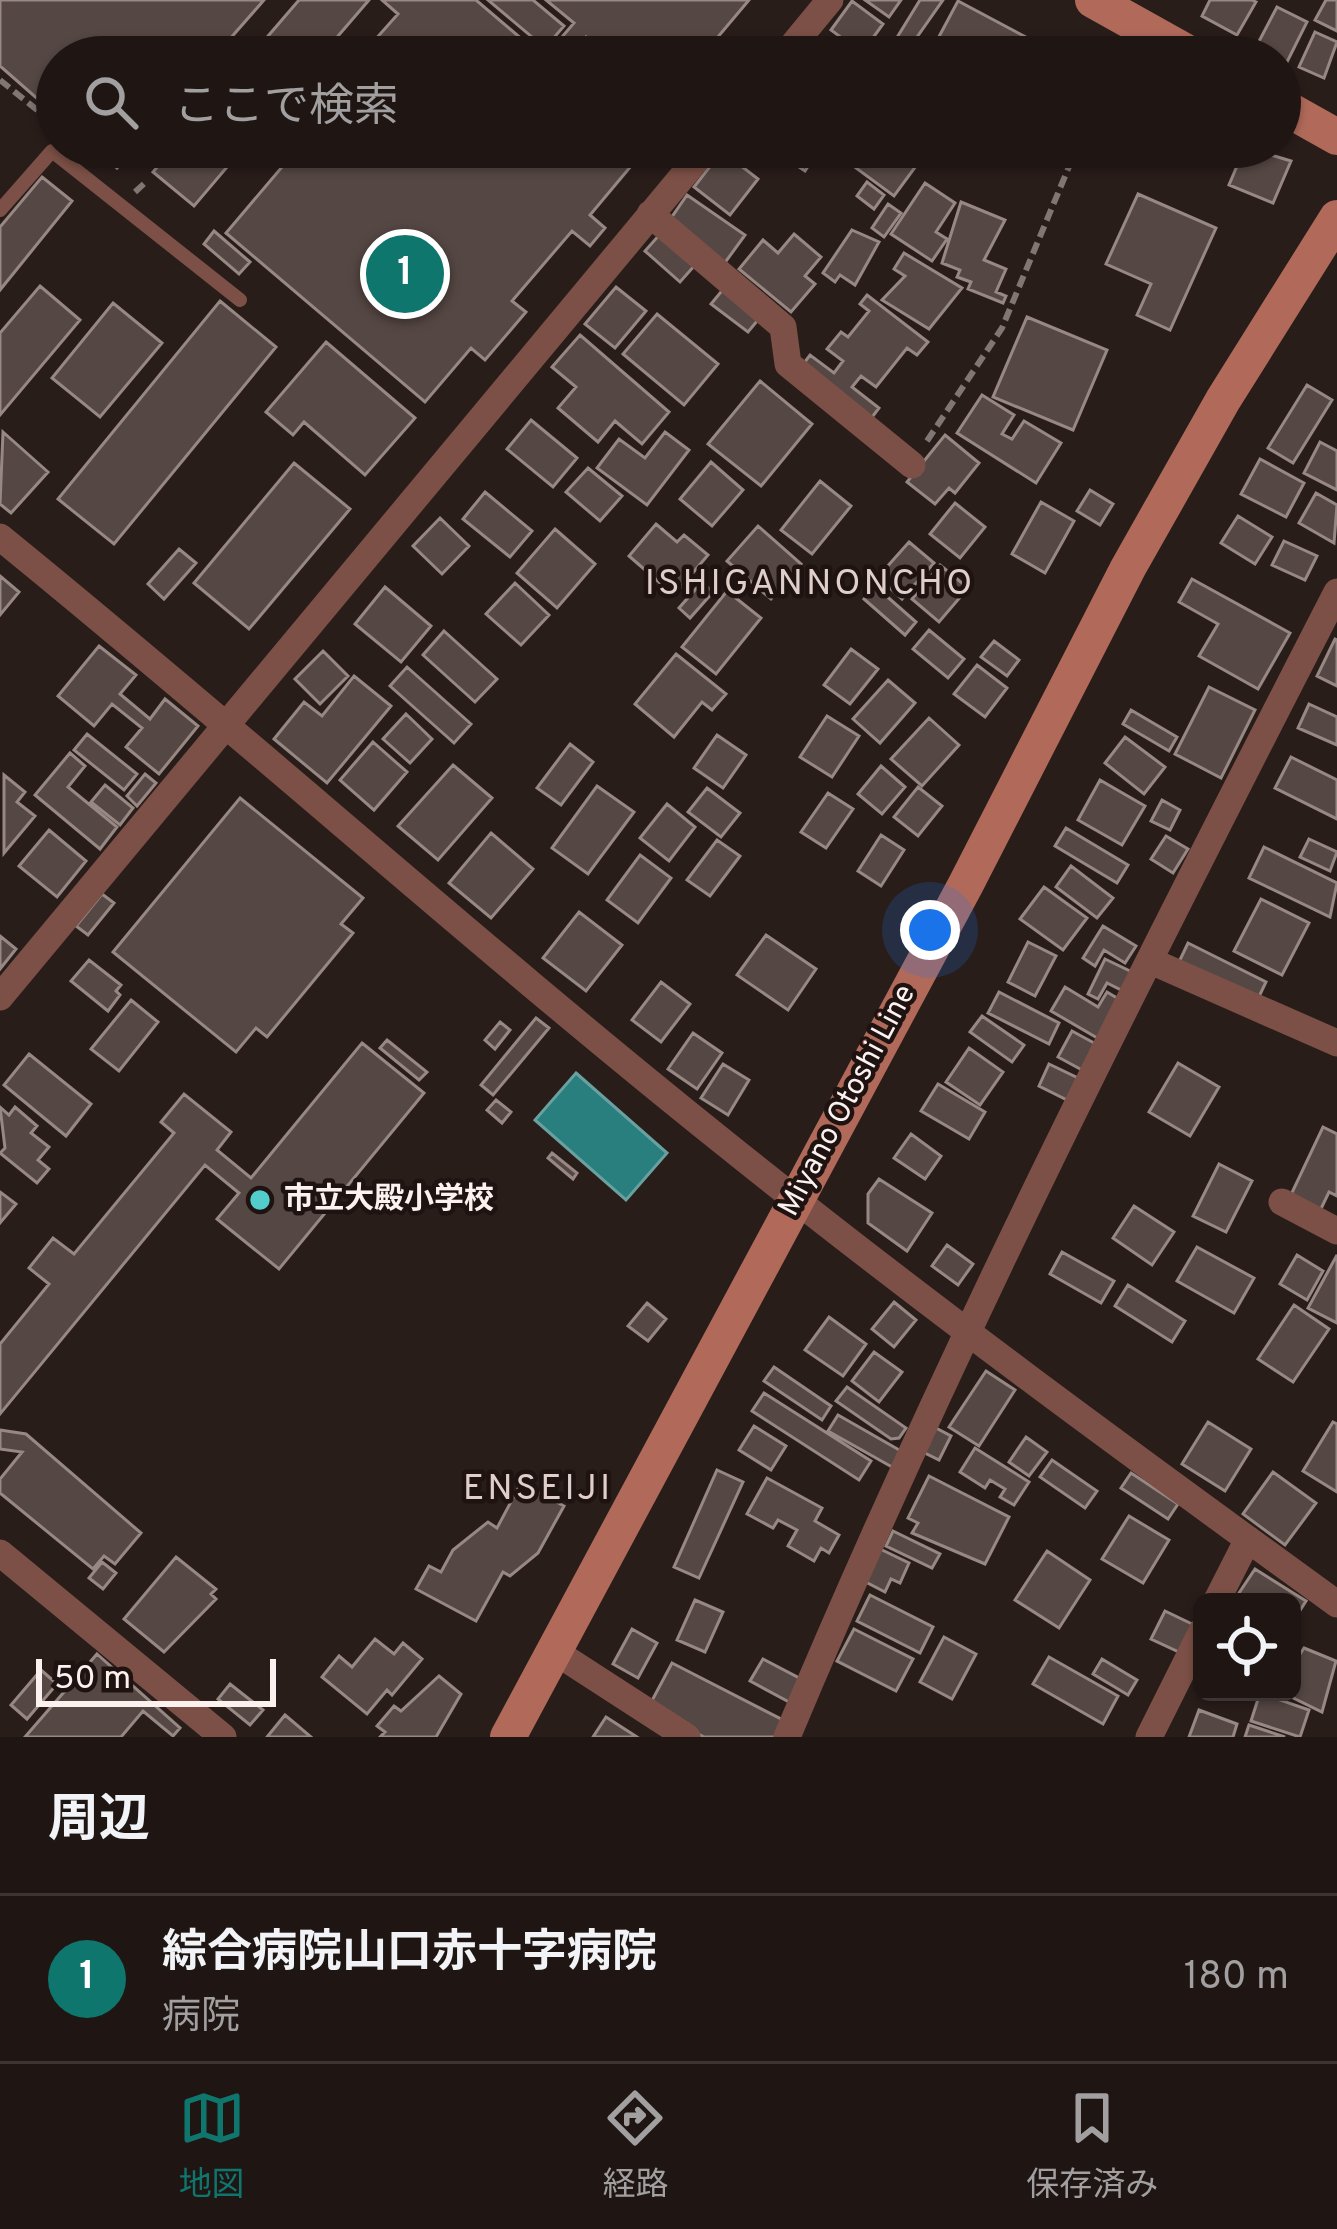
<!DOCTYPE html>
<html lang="ja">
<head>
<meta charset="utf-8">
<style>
	:root { --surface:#1f1614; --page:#271f1d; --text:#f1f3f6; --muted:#a19fa0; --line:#3c3534; --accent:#0f766e }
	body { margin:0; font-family:Overpass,"Noto Sans JP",sans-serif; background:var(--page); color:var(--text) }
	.controls { position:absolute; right:36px; bottom:36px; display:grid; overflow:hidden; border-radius:18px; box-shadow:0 3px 9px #0004 }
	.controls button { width:108px; height:108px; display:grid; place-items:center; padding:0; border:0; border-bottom:3px solid var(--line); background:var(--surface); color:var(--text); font:60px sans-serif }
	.scale { position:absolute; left:36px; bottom:30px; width:240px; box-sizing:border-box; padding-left:12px; border:6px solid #fbf2f0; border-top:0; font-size:33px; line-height:42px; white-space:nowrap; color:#fbf2f0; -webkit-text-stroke:9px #1f1311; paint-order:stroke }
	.you { position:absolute; left:930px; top:930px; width:42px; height:42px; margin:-30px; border:9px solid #fff; border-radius:50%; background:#1a73e8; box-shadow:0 0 0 18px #1a73e833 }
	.badge { display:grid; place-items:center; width:78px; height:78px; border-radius:50%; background:var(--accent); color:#fff; font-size:39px; font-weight:700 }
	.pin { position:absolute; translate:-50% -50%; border:6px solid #fff; box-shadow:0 3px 12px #0006 }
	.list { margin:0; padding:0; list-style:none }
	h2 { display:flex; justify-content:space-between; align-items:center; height:156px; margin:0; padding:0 48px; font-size:51px }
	h2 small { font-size:39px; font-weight:400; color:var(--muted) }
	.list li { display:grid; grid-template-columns:78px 1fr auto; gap:36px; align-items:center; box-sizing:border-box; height:168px; padding:0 48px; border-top:3px solid var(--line) }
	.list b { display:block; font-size:45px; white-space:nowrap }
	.list p { margin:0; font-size:39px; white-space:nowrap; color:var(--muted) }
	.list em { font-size:39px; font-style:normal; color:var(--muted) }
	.icon { flex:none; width:66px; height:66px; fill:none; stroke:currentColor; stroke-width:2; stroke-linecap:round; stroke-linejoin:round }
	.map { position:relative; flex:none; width:1337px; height:1737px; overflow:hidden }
	.search { position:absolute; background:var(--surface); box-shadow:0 3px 9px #0004; left:36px; right:36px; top:36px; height:132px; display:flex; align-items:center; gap:30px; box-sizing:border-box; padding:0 42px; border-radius:66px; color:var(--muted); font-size:45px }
	.sheet { height:324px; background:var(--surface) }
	nav { display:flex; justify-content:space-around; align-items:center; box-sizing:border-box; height:168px; border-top:3px solid var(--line); background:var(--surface); font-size:33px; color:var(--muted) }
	nav a { display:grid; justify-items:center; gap:6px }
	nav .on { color:var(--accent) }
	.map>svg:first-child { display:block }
</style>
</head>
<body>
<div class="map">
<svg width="1337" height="1737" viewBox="0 0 1337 1737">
	<rect width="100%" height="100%" fill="#291d1a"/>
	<path fill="#297e7e" stroke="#68a1a0" stroke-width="3" d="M576 1073 667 1153 626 1200 535 1120Z"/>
	<path fill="#554744" stroke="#988884" stroke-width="3" d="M0 0H264L214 57H57V116L0 66Z
		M299 0H369L320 57H250Z
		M382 0H476L543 57H372L365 51 398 14Z
		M488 0H533L564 26 545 48Z
		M546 0H749L701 57H610L586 37 570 57H555L549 52 574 23Z
		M865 0H901L889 17Z
		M920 0H943L903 57H885Z
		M1210 0H1252L1256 2 1237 35 1202 16Z
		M1326 0H1337V31L1315 20Z
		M852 1 883 24 862 53 831 30Z
		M958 1 1037 43 1030 57H954L934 46Z
		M1277 7 1307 22 1287 62 1256 47Z
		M1315 32 1337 42 1324 78 1299 67Z
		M93 147H135L117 168Z
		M174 147H244L194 206 153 172Z
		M299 147H647L590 215 605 228 590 246 572 231 512 301 526 312 485 360 471 348 425 402 226 233Z
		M769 147H821L805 171Z
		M871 147H930L894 196 856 168Z
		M1245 147 1291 161 1273 203 1229 185Z
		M722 151 758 179 730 215 694 187Z
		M42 177 72 201 0 290V227Z
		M867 182 884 195 874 209 857 196Z
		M925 183 955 203 936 232 947 239 932 261 891 234Z
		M1138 194 1216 228 1170 330 1137 315 1151 284 1106 264Z
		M687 195 745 235 724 264 667 224Z
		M961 202 1005 220 984 260 1006 269 996 292 1006 296 1003 303 968 289 971 282 957 277 960 270 942 263Z
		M888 204 901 213 884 237 872 228Z
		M852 230 879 242 855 285 840 275 835 282 823 273Z
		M214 231 250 262 239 274 204 244Z
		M661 233 696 264 680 282 645 251Z
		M794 234 821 257 805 276 815 284 791 312 739 269 763 240 778 253Z
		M904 253 962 288 929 329 882 300 905 276 894 269Z
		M40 286 80 320 0 415V333Z
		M616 287 646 311 615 348 585 324Z
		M725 287 762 315 748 332 711 304Z
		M867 295 928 342 917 355 907 348 876 387 861 376 852 387 879 408 870 420 801 367 810 355 834 373 843 361 827 349 841 332 848 337 869 311 860 304Z
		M220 301 276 347 114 544 58 499Z
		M113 303 162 343 100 417 52 378Z
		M657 314 718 364 684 405 623 354Z
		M1027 317 1107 350 1073 430 993 397Z
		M580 335 669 412 642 444 615 421 598 442 558 408 576 387 552 367Z
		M326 342 415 418 365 475 304 422 293 435 266 412Z
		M760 381 812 424 761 486 708 444Z
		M1307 385 1332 400 1293 463 1268 448Z
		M982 395 1014 415 1002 434 1012 439 1024 421 1061 443 1036 483 957 433Z
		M531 420 577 458 553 487 507 449Z
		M3 432 48 472 11 513 0 504Z
		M665 432 689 450 647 505 597 468 619 439 645 458Z
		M945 435 979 463 955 493 949 488 935 504 907 482Z
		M1320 442 1337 451V490L1304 473Z
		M1260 459 1304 483 1286 517 1241 494Z
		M711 462 743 490 712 526 680 499Z
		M294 463 350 509 249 629 194 583Z
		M588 468 622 496 600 521 566 492Z
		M820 481 851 506 812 554 781 530Z
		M1090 490 1113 504 1100 525 1077 511Z
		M485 492 532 531 510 557 463 519Z
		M1316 493 1337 505 1334 543 1299 523Z
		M1041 502 1074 521 1045 573 1012 554Z
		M955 503 985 527 960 558 930 534Z
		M1238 516 1272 537 1255 564 1221 543Z
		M440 518 469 546 442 574 413 546Z
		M656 524 677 542 684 535 708 555 674 595 629 556Z
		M758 526 801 564 771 599 727 561Z
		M555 529 595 564 557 608 517 573Z
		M1284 541 1317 556 1305 580 1272 565Z
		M909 542 934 563 902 599 878 577Z
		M179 549 196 563 164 599 148 584Z
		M940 565 968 588 939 622 912 599Z
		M0 576 19 592 0 615Z
		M1192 579 1290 633 1258 689 1199 656 1218 624 1179 602Z
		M702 582 713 592 690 618 679 608Z
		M515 583 549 615 521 645 486 614Z
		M875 586 916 622 905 635 864 599Z
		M385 587 431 626 401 662 355 624Z
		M727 591 761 618 716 674 682 647Z
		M929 630 964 659 948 678 913 649Z
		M444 631 497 679 475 702 423 655Z
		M1335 639 1337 640V686L1317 676Z
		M994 641 1019 660 1007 676 981 657Z
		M99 646 136 675 120 694 150 719 165 699 198 726 159 774 126 747 142 728 112 704 94 726 58 696Z
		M851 649 878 669 850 704 824 685Z
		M323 651 348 676 320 704 295 679Z
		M676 654 726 694 712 710 702 702 674 737 635 704Z
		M977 665 1007 688 985 717 954 694Z
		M407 667 471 724 454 743 390 686Z
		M354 676 391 706 327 783 274 739 304 702 322 716Z
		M888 680 915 703 880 743 853 719Z
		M1209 687 1255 710 1221 778 1175 754Z
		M1309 704 1337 717V745L1298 728Z
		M1131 710 1177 737 1169 751 1123 724Z
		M406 714 432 739 410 763 383 739Z
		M827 716 859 736 832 777 800 757Z
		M929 718 959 745 922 786 891 759Z
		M87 734 137 774 124 790 74 750Z
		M717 735 746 755 723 788 694 768Z
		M1125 737 1165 767 1144 794 1105 763Z
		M373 742 407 772 374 810 340 780Z
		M570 744 593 762 561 805 537 788Z
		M70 753 85 766 68 787 117 827 100 849 35 795Z
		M1291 757 1337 780V819L1275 788Z
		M453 765 492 798 438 860 398 826Z
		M881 766 905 787 882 814 858 794Z
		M145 774 156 783 137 806 127 796Z
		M4 775 25 792 17 802 35 816 4 853Z
		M1100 780 1145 806 1122 845 1078 820Z
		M105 785 133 808 120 825 91 802Z
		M597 786 634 812 588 874 552 848Z
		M918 787 942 806 918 836 894 817Z
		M707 788 740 813 721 837 688 812Z
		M828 793 853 809 826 848 801 832Z
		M240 798 363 898 341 924 353 933 267 1037 256 1028 236 1052 113 952Z
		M1162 800 1180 810 1170 830 1151 821Z
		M667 804 695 827 669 861 640 838Z
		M1066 828 1128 865 1117 883 1055 846Z
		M49 830 86 861 57 897 19 866Z
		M491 833 533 869 491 918 449 883Z
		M881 835 904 850 881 886 858 871Z
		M1166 836 1188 849 1173 873 1151 859Z
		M1309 839 1337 852 1330 871 1300 857Z
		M717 840 740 856 710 896 687 880Z
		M1264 847 1337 883 1330 917 1249 878Z
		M640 855 671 878 638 923 607 900Z
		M1071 866 1113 898 1097 918 1056 887Z
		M1044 887 1087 918 1063 950 1020 919Z
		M102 894 114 903 88 935 76 926Z
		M1261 899 1309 923 1282 975 1234 951Z
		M579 912 622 945 586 991 543 958Z
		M1103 926 1136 946 1125 963 1104 950 1095 966 1083 958Z
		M766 935 816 969 788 1010 737 975Z
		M0 936 16 949 0 969Z
		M1028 942 1056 956 1035 996 1008 982Z
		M1188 943 1266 982 1256 1003 1178 964Z
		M1105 959 1134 973 1125 992 1107 983 1098 999 1088 994Z
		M89 960 121 985 116 991 120 995 108 1011 71 981Z
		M661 982 690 1004 661 1042 632 1020Z
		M1065 987 1098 1007 1107 992 1122 1001 1099 1039 1051 1011Z
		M999 992 1059 1023 1049 1044 988 1013Z
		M131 1000 158 1022 119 1071 91 1049Z
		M982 1016 1024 1045 1012 1062 970 1032Z
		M536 1018 549 1028 493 1095 481 1085Z
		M500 1022 510 1030 495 1049 485 1040Z
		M1072 1031 1096 1044 1082 1070 1058 1057Z
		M693 1033 722 1053 697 1089 668 1069Z
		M387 1040 427 1072 419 1080 380 1048Z
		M362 1043 424 1093 279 1269 217 1219 239 1193 205 1165 0 1414V1344L49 1284 29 1268 53 1238 74 1254 174 1133 161 1122 184 1094 231 1132 217 1150 251 1178Z
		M969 1048 1003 1072 980 1105 946 1082Z
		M29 1054 91 1104 66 1136 4 1085Z
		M1178 1063 1219 1087 1190 1136 1149 1112Z
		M723 1064 749 1080 728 1115 701 1098Z
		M1049 1064 1078 1078 1067 1100 1039 1086Z
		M938 1084 985 1112 969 1139 921 1111Z
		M496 1100 511 1112 502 1123 487 1110Z
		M0 1107 9 1115 15 1107 37 1126 31 1133 49 1147 38 1160 49 1169 37 1183 0 1153 5 1148Z
		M1323 1127 1337 1134V1196L1329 1192 1318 1215 1288 1201Z
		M911 1134 941 1156 925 1179 894 1158Z
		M552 1153 577 1173 573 1179 548 1158Z
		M1219 1164 1252 1181 1226 1232 1193 1216Z
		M879 1179 932 1213 907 1251 868 1223V1194Z
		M0 1192 16 1204 0 1223Z
		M1134 1206 1174 1232 1152 1265 1113 1238Z
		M947 1245 973 1264 958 1285 932 1266Z
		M1197 1247 1254 1278 1234 1313 1177 1281Z
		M1062 1252 1114 1281 1101 1303 1050 1274Z
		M1297 1255 1323 1271 1307 1300 1280 1284Z
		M1337 1255V1323L1308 1308Z
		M1128 1285 1185 1321 1172 1342 1115 1306Z
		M894 1302 916 1320 894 1347 872 1329Z
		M647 1303 666 1319 648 1341 628 1326Z
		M1294 1305 1329 1329 1293 1382 1258 1359Z
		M829 1317 866 1344 843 1376 805 1350Z
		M874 1352 902 1372 879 1402 852 1381Z
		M774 1367 831 1406 822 1420 764 1381Z
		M986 1371 1015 1390 979 1446 949 1427Z
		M847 1387 906 1428 899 1438 891 1439 836 1401Z
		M764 1393 871 1461 859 1480 752 1411Z
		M838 1415 901 1451 892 1467 828 1431Z
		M1208 1422 1251 1449 1225 1491 1182 1464Z
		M1333 1422 1337 1424V1492L1303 1471Z
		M754 1426 786 1446 771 1470 739 1450Z
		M934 1427 951 1436 939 1460 921 1451Z
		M0 1430 26 1434 141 1533 115 1564 104 1556 93 1569 0 1493V1479L22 1452 0 1449Z
		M1026 1437 1047 1452 1029 1476 1009 1462Z
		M975 1448 1029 1482 1014 1505 1000 1497 1005 1489 990 1480 985 1488 960 1472Z
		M1052 1460 1097 1491 1085 1508 1040 1477Z
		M717 1470 743 1482 699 1578 674 1567Z
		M1273 1472 1316 1503 1285 1545 1243 1514Z
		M1131 1473 1178 1504 1168 1519 1121 1488Z
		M929 1476 1009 1517 985 1564 912 1533 918 1523 908 1518Z
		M767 1478 822 1508 815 1521 839 1535 829 1553 821 1548 814 1561 788 1546 797 1530 778 1520 773 1528 747 1514Z
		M521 1483 564 1506 538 1553 510 1576 503 1572 476 1621 416 1589 429 1566 441 1572 453 1550 488 1522 497 1528Z
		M1129 1516 1169 1540 1143 1583 1102 1559Z
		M893 1531 940 1554 932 1568 886 1546Z
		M878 1548 909 1563 900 1583 891 1579 885 1592 862 1580Z
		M1047 1551 1090 1580 1059 1628 1015 1600Z
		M176 1557 216 1589 211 1594 216 1599 164 1652 124 1619Z
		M102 1562 116 1573 103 1589 89 1578Z
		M1255 1569 1306 1601 1292 1623V1602H1233Z
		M870 1595 933 1627 920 1653 857 1621Z
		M695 1600 723 1612 705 1652 677 1640Z
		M1165 1611 1194 1625 1181 1653 1151 1639Z
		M632 1629 657 1643 638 1678 613 1664Z
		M854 1629 913 1659 896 1691 837 1661Z
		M944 1637 976 1654 952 1699 920 1682Z
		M375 1639 394 1654 403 1643 422 1659 392 1695 387 1690 367 1714 322 1677 339 1656 352 1667Z
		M1304 1648 1336 1661 1322 1712 1281 1692H1292V1654L1298 1657Z
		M97 1654 180 1728 173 1736 143 1711 121 1737H25Z
		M1049 1657 1118 1696 1103 1724 1033 1684Z
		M763 1659 801 1679 789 1702 750 1681Z
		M1102 1659 1137 1680 1128 1695 1093 1674Z
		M672 1663 783 1720 775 1737H704L648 1708Z
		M41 1670 57 1684 27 1719 11 1705Z
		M439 1676 461 1694 436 1737H380L385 1732 377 1726 394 1706 401 1711Z
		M230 1684 263 1710 250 1725 218 1699Z
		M1260 1693 1309 1710 1300 1737 1251 1721Z
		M1199 1710 1237 1724 1233 1737H1189Z
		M285 1715 311 1737H267Z
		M606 1717 637 1737H593Z
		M1249 1725 1285 1737H1245Z"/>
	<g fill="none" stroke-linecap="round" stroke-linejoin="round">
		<path stroke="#817674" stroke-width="6" stroke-dasharray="12 6" stroke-linecap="butt" d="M0 80 57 126
			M135 192 147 181
			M927 441 1002 328 1073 157"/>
		<path stroke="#7c5046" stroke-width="14" d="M0 210 52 151 240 300"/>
		<path stroke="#7c5046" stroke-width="27" d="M783 57 830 0
			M650 214 783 327 788 364 912 465
			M0 537C244 735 477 945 722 1141 922 1302 1129 1453 1337 1604
			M1153 962 1337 1043
			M0 997 707 147
			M1282 1202 1337 1231
			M0 1553 223 1737
			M1216 1602 1248 1539
			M554 1651 687 1737
			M787 1737C950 1347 1144 967 1337 592
			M1149 1737 1202 1631"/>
		<path stroke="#b16a5a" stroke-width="36" d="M1093 0 1195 57
			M1280 105 1337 137
			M508 1737 966 884 1128 568 1223 400 1337 218"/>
	</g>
	<circle fill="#52cdcc" stroke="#1f1311" stroke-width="4.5" cx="260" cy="1200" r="12"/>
	<g text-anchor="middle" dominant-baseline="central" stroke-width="9" stroke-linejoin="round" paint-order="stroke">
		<g font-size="30" fill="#fbf2f0" stroke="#1f1311">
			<text transform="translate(848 1101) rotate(-62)">Miyano Otoshi Line</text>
		</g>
		<g font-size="30" font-weight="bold" fill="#fbf2f0" stroke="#1f1311" text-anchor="start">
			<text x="284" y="1200">市立大殿小学校</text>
		</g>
		<g font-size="36" letter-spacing="3" fill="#dfceca" stroke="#1f1311">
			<text x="810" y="585">ISHIGANNONCHO</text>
			<text x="538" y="1490">ENSEIJI</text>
		</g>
	</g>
</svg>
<div class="controls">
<button><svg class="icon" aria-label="locate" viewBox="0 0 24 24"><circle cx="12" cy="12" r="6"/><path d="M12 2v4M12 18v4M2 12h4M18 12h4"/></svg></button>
</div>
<div class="scale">50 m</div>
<div class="you"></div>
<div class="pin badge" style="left:405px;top:274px">1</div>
<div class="search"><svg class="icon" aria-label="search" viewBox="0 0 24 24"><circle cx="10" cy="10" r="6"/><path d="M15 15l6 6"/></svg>ここで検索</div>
</div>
<section class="sheet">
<h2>周辺<small></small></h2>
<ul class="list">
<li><span class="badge">1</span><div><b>綜合病院山口赤十字病院</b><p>病院</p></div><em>180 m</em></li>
</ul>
</section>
<nav>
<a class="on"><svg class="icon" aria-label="map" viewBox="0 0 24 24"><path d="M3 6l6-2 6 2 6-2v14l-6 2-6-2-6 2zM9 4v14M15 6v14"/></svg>地図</a>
<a><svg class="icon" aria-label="directions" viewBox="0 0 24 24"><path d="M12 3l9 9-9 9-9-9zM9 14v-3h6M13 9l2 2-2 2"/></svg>経路</a>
<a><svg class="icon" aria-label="saved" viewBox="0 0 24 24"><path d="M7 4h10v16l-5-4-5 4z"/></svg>保存済み</a>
</nav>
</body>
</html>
